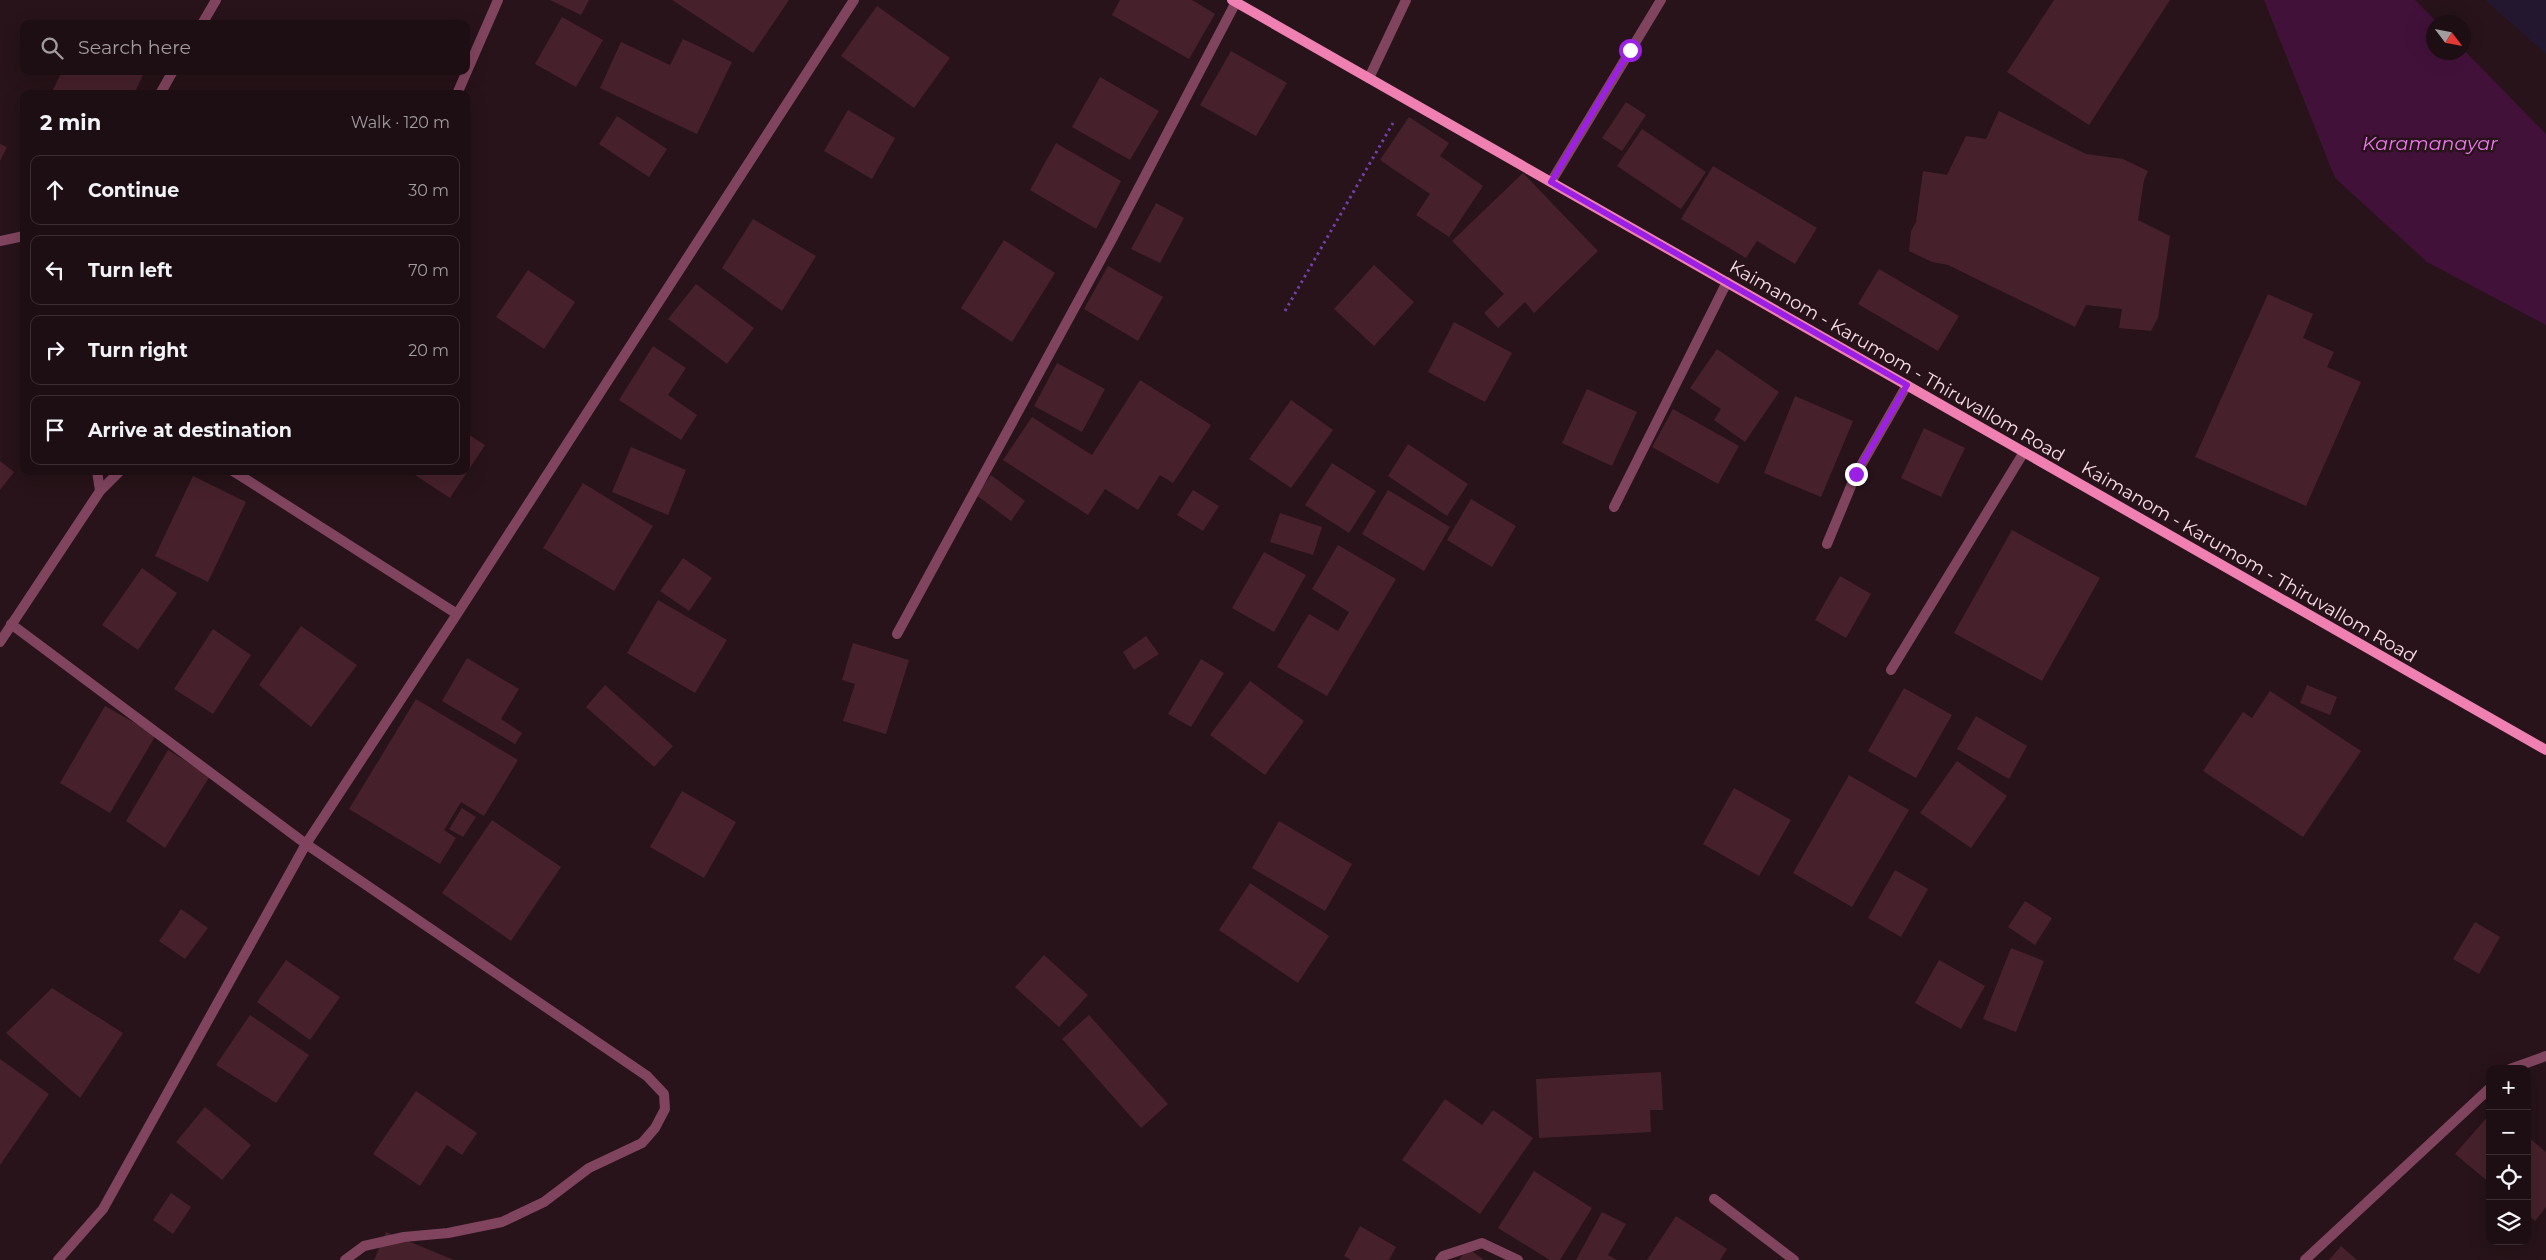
<!DOCTYPE html>
<html lang="en">
<head>
<meta charset="utf-8">
<style>
	:root { --surface:#1d0e13; --page:#2a1c21; --text:#f1f3f6; --muted:#a09ca0; --line:#3b2e33 }
	body { margin:0; font-family:Montserrat,sans-serif; background:var(--page); color:var(--text) }
	.controls { position:absolute; right:15px; bottom:15px; display:grid; overflow:hidden; border-radius:10px; box-shadow:0 5px 20px #0002 }
	.controls button { width:45px; height:45px; display:grid; place-items:center; padding:0; border:0; border-bottom:1px solid var(--line); background:var(--surface); color:var(--text); font:25px sans-serif }
	.compass { position:absolute; left:2426px; top:15px; width:45px; height:45px; border-radius:50%; background:var(--surface); box-shadow:0 5px 20px #0002; rotate:122deg }
	.stop { position:absolute; width:15px; height:15px; margin:-11px; border:4px solid #9b20e4; border-radius:50%; background:#fff }
	.stop.end { background:#9b20e4; border-color:#fff; box-shadow:0 1px 5px #0008 }
	.list { margin:0; padding:0; list-style:none }
	h2 { display:flex; justify-content:space-between; align-items:center; height:65px; margin:0; padding:0 20px; font-size:21px }
	h2 small { font-size:16px; font-weight:400; color:var(--muted) }
	.list li { display:grid; grid-template-columns:32px 1fr auto; gap:15px; align-items:center; box-sizing:border-box; height:70px; margin:0 10px 10px; padding:0 10px; border:1px solid var(--line); border-radius:10px }
	.list b { display:block; font-size:19px; white-space:nowrap }
	.list em { font-size:16px; font-style:normal; color:var(--muted) }
	.icon { flex:none; width:28px; height:28px; fill:none; stroke:currentColor; stroke-width:2; stroke-linecap:round; stroke-linejoin:round }
	.map { position:relative; flex:none; width:2546px; height:1260px; overflow:hidden }
	.search { position:absolute; background:var(--surface); box-shadow:0 5px 20px #0002; left:20px; top:20px; width:450px; height:55px; display:flex; align-items:center; gap:12px; box-sizing:border-box; padding:0 18px; border-radius:10px; color:var(--muted); font-size:19px }
	.panel { position:absolute; background:var(--surface); box-shadow:0 5px 20px #0002; left:20px; top:90px; width:450px; height:385px; border-radius:10px }
	.map>svg:first-child { display:block }
</style>
</head>
<body>
<div class="map">
<svg width="2546" height="1260" viewBox="0 0 2546 1260">
	<rect width="100%" height="100%" fill="#271319"/>
	<path fill="#231730" d="M2485 0H2546V54Z"/>
	<path fill="#42113a" d="M2264 0H2415L2437 22H2434V52H2464V50L2546 134V325L2427 262 2335 178Z"/>
	<path fill="#46212b" d="M550 0H589L581 15Z
		M672 0H789L753 53Z
		M1120 0H1192L1215 14 1189 59 1112 15Z
		M2054 0H2170L2089 125 2007 72Z
		M877 6 950 58 914 108 841 56Z
		M562 17 603 40 576 87 535 64Z
		M683 39 732 62 697 134 600 88 621 42 670 65Z
		M1231 51 1287 83 1256 136 1200 105Z
		M62 71H145L134 94H51Z
		M1100 77 1159 111 1130 160 1072 127Z
		M1626 102 1646 115 1622 151 1602 138Z
		M848 110 895 138 872 179 824 151Z
		M1999 111 2086 154 2123 159 2148 171 2144 180 2138 220 2170 236 2158 318 2151 331 2119 328 2122 309 2086 305 2075 327 1948 265 1932 262 1909 251 1911 231 1916 222 1923 171 1947 175 1966 136 1986 139Z
		M617 116 667 149 649 177 599 144Z
		M1409 117 1449 143 1440 156 1483 186 1449 237 1416 215 1430 194 1380 160Z
		M1642 129 1706 172 1681 209 1617 166Z
		M1056 143 1121 181 1096 229 1030 190Z
		M0 144 7 147 0 161Z
		M1713 166 1817 228 1795 264 1757 241 1746 258 1681 219Z
		M1523 173 1598 251 1534 313 1525 302 1498 328 1484 313 1504 294 1452 241Z
		M1156 203 1184 218 1160 263 1131 249Z
		M753 219 816 256 782 311 722 268Z
		M1004 240 1055 273 1012 342 961 308Z
		M1374 265 1414 302 1374 346 1334 309Z
		M1108 266 1163 297 1138 341 1084 309Z
		M1879 269 1959 316 1938 351 1858 304Z
		M528 270 575 302 544 349 496 317Z
		M696 284 754 328 727 364 668 319Z
		M2268 294 2313 314 2303 338 2334 352 2327 367 2361 382 2306 506 2195 457Z
		M1454 322 1512 353 1485 402 1428 372Z
		M653 346 686 368 668 395 697 415 681 440 619 400Z
		M1717 349 1779 392 1745 442 1714 420 1721 409 1690 388Z
		M1057 363 1105 389 1082 432 1034 406Z
		M1140 380 1211 425 1173 483 1160 475 1138 510 1105 489 1088 515 1003 460 1032 417 1092 455Z
		M1587 389 1637 412 1612 466 1562 443Z
		M1795 396 1853 421 1821 497 1764 473Z
		M1291 400 1333 430 1291 488 1249 459Z
		M1673 409 1739 446 1718 484 1652 447Z
		M1924 428 1965 448 1941 497 1901 478Z
		M466 433 485 445 450 498 409 471H466Z
		M1408 444 1468 484 1447 516 1388 476Z
		M631 447 686 470 668 515 612 492Z
		M0 461 14 472 0 490Z
		M1332 463 1376 491 1349 533 1305 505Z
		M991 475 1025 501 1011 521 976 495Z
		M193 476 246 502 208 582 155 556Z
		M583 483 653 526 614 591 543 548Z
		M1193 490 1219 506 1203 531 1177 515Z
		M1388 490 1450 527 1424 571 1362 534Z
		M1471 499 1516 526 1492 567 1447 540Z
		M1280 513 1322 527 1313 555 1270 542Z
		M2012 530 2100 578 2042 681 1954 633Z
		M1338 545 1396 579 1327 696 1277 667 1309 614 1338 631 1349 612 1312 589Z
		M1264 552 1306 575 1274 632 1232 608Z
		M683 558 712 578 689 611 660 591Z
		M142 568 177 593 138 650 102 625Z
		M1840 576 1871 594 1846 638 1815 620Z
		M658 600 727 640 695 693 627 653Z
		M301 626 357 665 311 727 259 685Z
		M213 629 251 655 213 714 174 689Z
		M1146 636 1159 654 1134 670 1123 652Z
		M853 643 909 660 886 734 843 721 855 684 842 680Z
		M467 658 519 689 501 719 522 733 515 744 442 701Z
		M1201 659 1224 673 1191 727 1168 714Z
		M1250 681 1304 721 1265 775 1210 735Z
		M605 685 673 746 654 767 586 707Z
		M2307 685 2337 697 2330 715 2300 703Z
		M1904 688 1952 715 1916 778 1868 751Z
		M2270 691 2361 751 2303 837 2203 771 2243 712 2252 718Z
		M416 699 518 760 484 816 461 802 444 830 456 838 440 864 349 809Z
		M105 706 156 735 110 813 60 783Z
		M1976 716 2027 746 2009 779 1957 749Z
		M168 750 210 776 165 848 126 821Z
		M1957 761 2007 796 1971 848 1920 813Z
		M1849 775 1909 810 1852 907 1793 873Z
		M1734 788 1791 820 1759 876 1703 844Z
		M682 791 736 822 704 878 650 847Z
		M462 808 476 817 463 837 449 829Z
		M492 820 561 867 511 941 442 893Z
		M1279 821 1352 864 1325 911 1252 868Z
		M1895 870 1928 889 1901 937 1868 918Z
		M1250 883 1329 936 1298 983 1219 930Z
		M2025 901 2052 918 2035 945 2008 927Z
		M181 909 208 928 185 959 159 941Z
		M2475 922 2500 937 2479 974 2453 959Z
		M2011 948 2044 961 2016 1032 1983 1019Z
		M1044 955 1088 995 1059 1027 1015 987Z
		M286 960 340 997 310 1040 257 1002Z
		M1939 960 1985 986 1961 1029 1915 1003Z
		M52 988 123 1033 80 1098 6 1033Z
		M250 1015 309 1055 276 1103 216 1065Z
		M1089 1015 1168 1104 1141 1128 1062 1039Z
		M0 1059 49 1094 0 1165Z
		M1661 1072 1663 1110H1650L1651 1132 1539 1138 1536 1079Z
		M416 1091 477 1133 462 1155 447 1145 420 1186 373 1154Z
		M1445 1099 1482 1125 1493 1110 1533 1138 1480 1214 1402 1160Z
		M205 1107 251 1145 222 1180 176 1142Z
		M2490 1114V1183L2455 1154Z
		M2527 1136 2546 1152V1207L2535 1221 2527 1214Z
		M1534 1171 1592 1208 1560 1260H1550L1498 1228Z
		M171 1193 191 1207 173 1234 153 1220Z
		M1602 1212 1626 1224 1608 1255 1617 1260H1576Z
		M1676 1216 1727 1249 1720 1260H1647Z
		M1360 1226 1396 1247 1389 1260H1351L1344 1256Z
		M386 1232 454 1260H374Z
		M2341 1246 2357 1260H2329Z
		M1468 1248 1484 1260H1459Z"/>
	<g fill="none" stroke-linecap="round" stroke-linejoin="round">
		<path stroke="#723fad" stroke-width="3" stroke-dasharray="2.5 4" stroke-linecap="butt" d="M1285 311 1393 123"/>
		<path stroke="#80445e" stroke-width="10" d="M1369 78 1406 0
			M1551 182 1661 0"/>
		<path stroke="#80445e" stroke-width="10" d="M202 24 216 0
			M160 94 173 71
			M457 94 498 0
			M0 241 24 236
			M97 471 100 491
			M233 471 457 614
			M1614 507 1727 282
			M1827 544 1856 474 1907 385
			M11 624 306 844 647 1076 664 1094 665 1109 655 1128 642 1143 589 1168 544 1202 502 1222 448 1233 404 1237 364 1246 345 1260
			M897 634 1112 239 1236 2
			M0 642 100 491 120 471
			M1891 670 2024 452
			M2510 1069 2546 1056
			M1714 1199 1794 1260
			M58 1260 103 1209 306 844 457 614 854 0
			M1440 1260 1443 1256 1482 1243 1518 1260
			M2305 1260 2490 1088"/>
		<path stroke="#f080b2" stroke-width="10" d="M1232 0 2546 750"/>
	</g>
	<g fill="none" stroke-linecap="round" stroke-linejoin="round">
		<path stroke="#9b20e4" stroke-width="6" d="M1630 50 1551 182 1907 385 1856 474"/>
	</g>
	<g text-anchor="middle" dominant-baseline="central" stroke-width="5" stroke-linejoin="round" paint-order="stroke">
		<g font-size="18" fill="#fbdde8" stroke="#271319">
			<text transform="translate(1897 361) rotate(30)">Kaimanom - Karumom - Thiruvallom Road</text>
			<text transform="translate(2249 562) rotate(30)">Kaimanom - Karumom - Thiruvallom Road</text>
		</g>
		<g font-size="19" font-style="italic" fill="#ed78ef" stroke="#271319">
			<text x="2430" y="143">Karamanayar</text>
		</g>
	</g>
</svg>
<div class="controls">
<button>+</button>
<button>−</button>
<button><svg class="icon" aria-label="locate" viewBox="0 0 24 24"><circle cx="12" cy="12" r="6"/><path d="M12 2v4M12 18v4M2 12h4M18 12h4"/></svg></button>
<button><svg class="icon" aria-label="layers" viewBox="0 0 24 24"><path d="M12 4l9 5-9 5-9-5zM3 14l9 5 9-5"/></svg></button>
</div>
<svg class="compass" viewBox="-18 -18 36 36"><path d="M0-13l5 13h-10z" fill="#e53935"/><path d="M0 13l5-13h-10z" fill="#a09ca0"/></svg>
<div class="stop" style="left:1630px;top:50px"></div>
<div class="stop end" style="left:1856px;top:474px"></div>
<div class="search"><svg class="icon" aria-label="search" viewBox="0 0 24 24"><circle cx="10" cy="10" r="6"/><path d="M15 15l6 6"/></svg>Search here</div>
<section class="panel">
<h2>2 min<small>Walk · 120 m</small></h2>
<ul class="list">
<li><svg class="icon" aria-label="ahead" viewBox="0 0 24 24"><path d="M12 20V5M6 11l6-6 6 6"/></svg><div><b>Continue</b></div><em>30 m</em></li>
<li><svg class="icon" aria-label="left" viewBox="0 0 24 24"><path d="M17 20v-9H6M10 6l-5 5 5 5"/></svg><div><b>Turn left</b></div><em>70 m</em></li>
<li><svg class="icon" aria-label="right" viewBox="0 0 24 24"><path d="M7 20v-9h11M14 6l5 5-5 5"/></svg><div><b>Turn right</b></div><em>20 m</em></li>
<li><svg class="icon" aria-label="arrive" viewBox="0 0 24 24"><path d="M6 21V4h12l-3 4 3 4H6"/></svg><div><b>Arrive at destination</b></div></li>
</ul>
</section>
</div>
</body>
</html>
